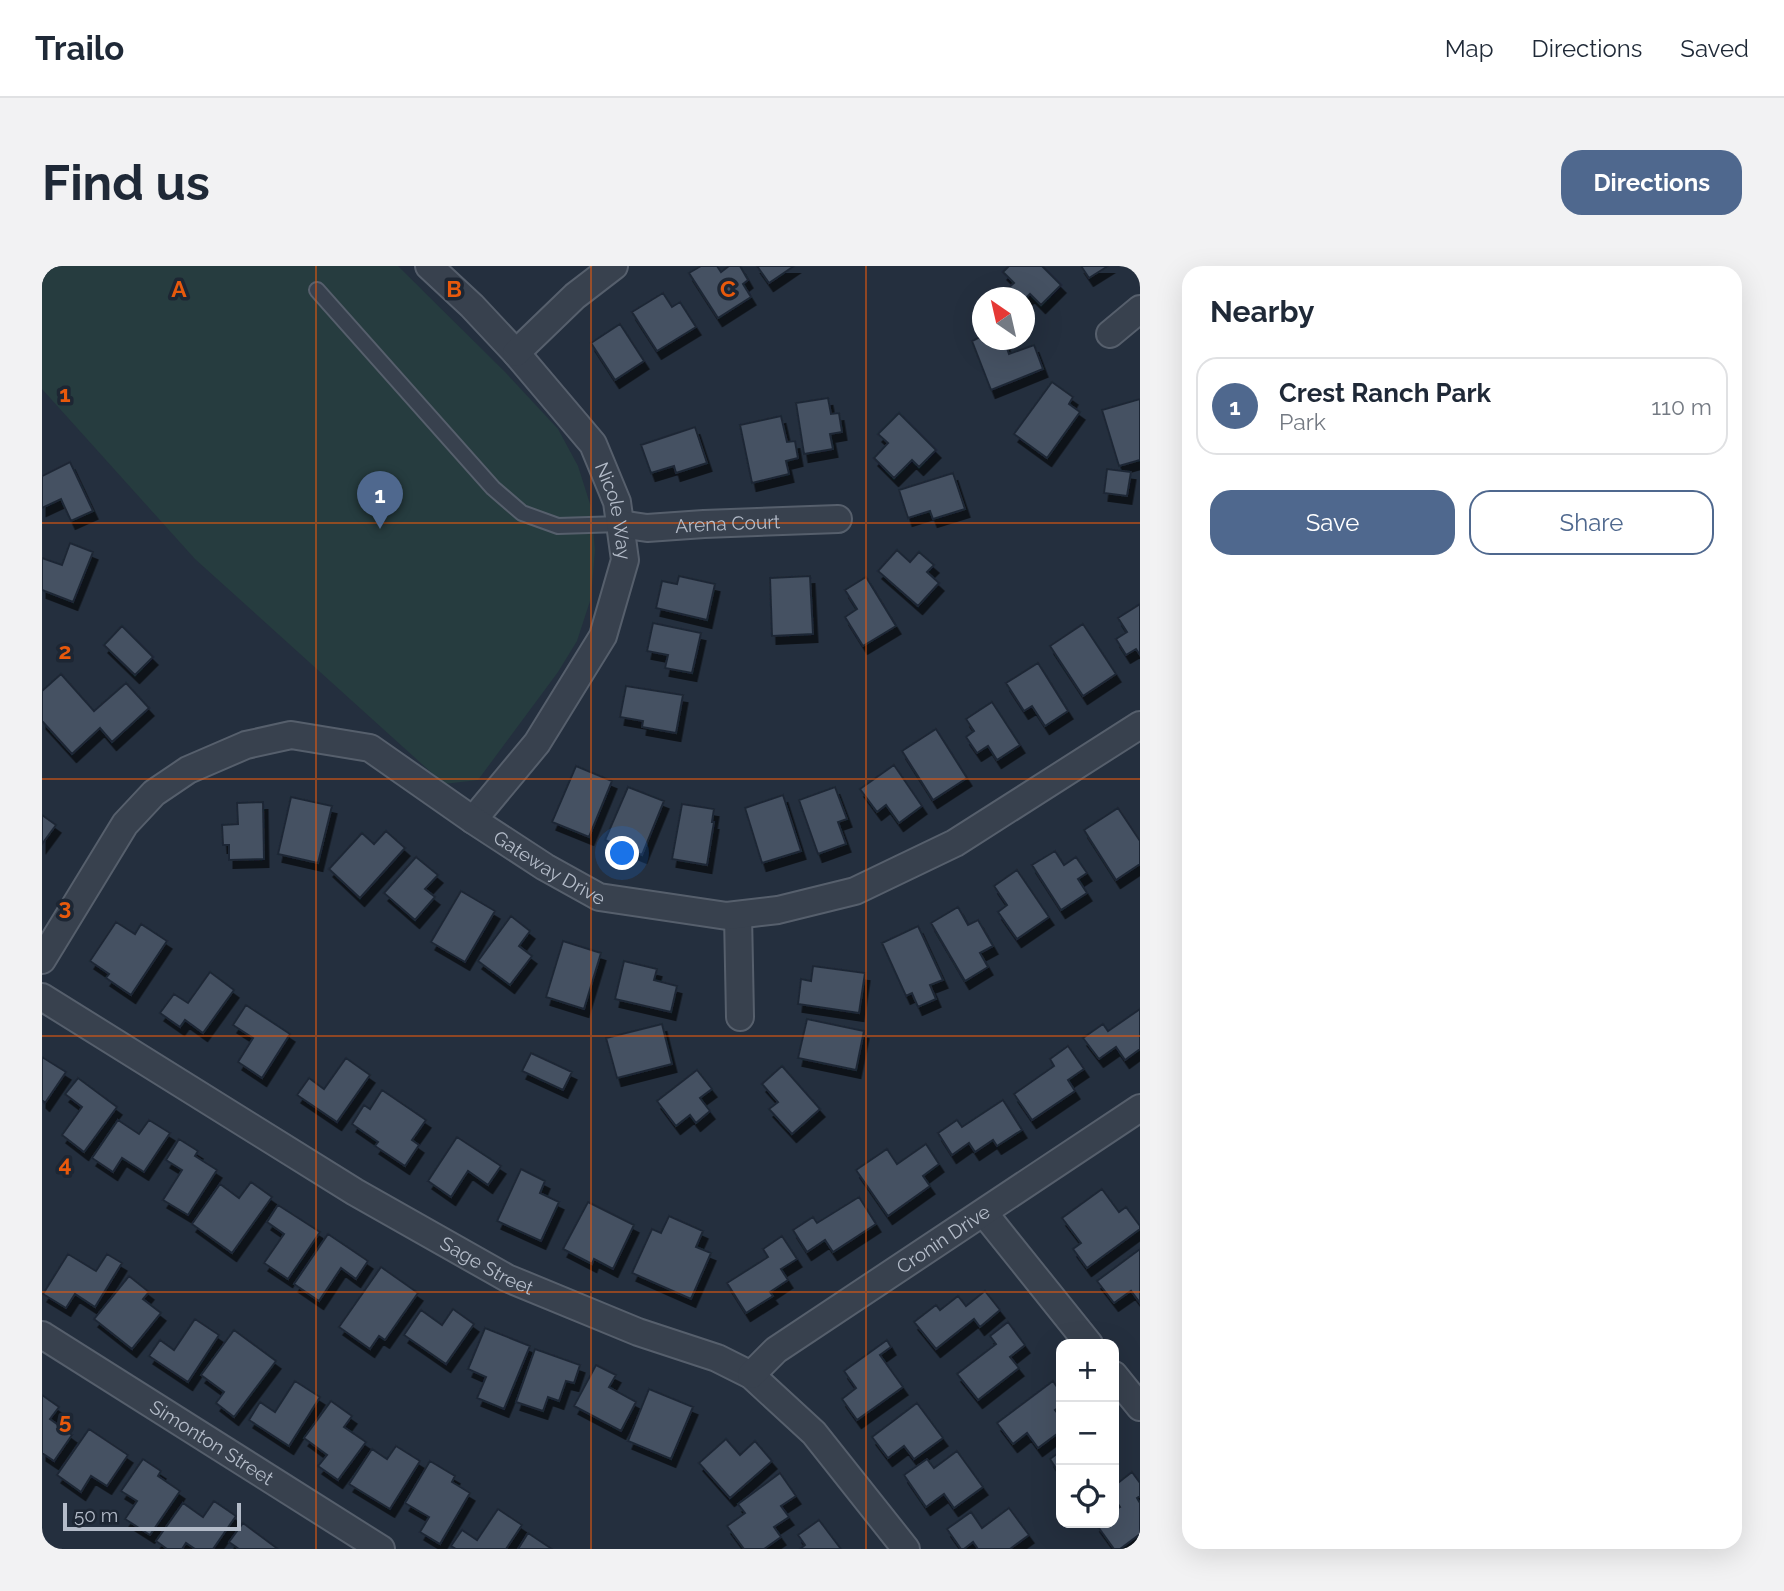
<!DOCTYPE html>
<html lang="en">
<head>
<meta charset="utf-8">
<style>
	:root { --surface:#fff; --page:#f2f2f3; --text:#1f2937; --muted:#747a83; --line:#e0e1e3; --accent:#4f688e }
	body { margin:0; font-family:Raleway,sans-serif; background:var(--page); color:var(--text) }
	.controls { position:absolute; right:21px; bottom:21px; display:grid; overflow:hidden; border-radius:14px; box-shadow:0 7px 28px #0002 }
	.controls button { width:63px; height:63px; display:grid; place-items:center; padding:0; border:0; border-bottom:2px solid var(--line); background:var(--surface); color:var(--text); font:35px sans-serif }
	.compass { position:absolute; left:930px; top:21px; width:63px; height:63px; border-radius:50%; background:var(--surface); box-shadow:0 7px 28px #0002; rotate:326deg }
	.scale { position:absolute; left:21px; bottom:18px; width:178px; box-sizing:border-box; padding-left:7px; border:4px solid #b4bcc9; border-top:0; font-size:19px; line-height:24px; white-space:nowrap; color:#b4bcc9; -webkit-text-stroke:5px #1d2633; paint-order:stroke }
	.you { position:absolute; left:581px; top:588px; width:24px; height:24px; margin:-18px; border:5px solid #fff; border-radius:50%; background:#1a73e8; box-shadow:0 0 0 10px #1a73e833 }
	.badge { display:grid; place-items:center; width:46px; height:46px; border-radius:50%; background:var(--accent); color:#fff; font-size:23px; font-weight:700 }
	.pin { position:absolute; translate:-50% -58px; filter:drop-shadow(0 2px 4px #0008) }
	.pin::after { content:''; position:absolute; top:37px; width:24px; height:21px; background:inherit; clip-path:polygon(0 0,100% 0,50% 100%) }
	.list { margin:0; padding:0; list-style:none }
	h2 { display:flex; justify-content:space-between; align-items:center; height:91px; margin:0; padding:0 28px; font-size:30px }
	h2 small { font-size:23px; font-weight:400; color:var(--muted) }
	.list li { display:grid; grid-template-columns:46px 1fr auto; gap:21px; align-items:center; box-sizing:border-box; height:98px; margin:0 14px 14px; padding:0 14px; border:2px solid var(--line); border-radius:21px }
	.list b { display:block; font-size:26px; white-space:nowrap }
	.list p { margin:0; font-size:23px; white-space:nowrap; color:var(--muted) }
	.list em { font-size:23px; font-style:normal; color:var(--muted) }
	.actions { display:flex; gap:14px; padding:21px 28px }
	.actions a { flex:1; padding:16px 0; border:2px solid var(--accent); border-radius:21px; text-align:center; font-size:24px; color:var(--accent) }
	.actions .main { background:var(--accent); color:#fff }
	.icon { flex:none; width:38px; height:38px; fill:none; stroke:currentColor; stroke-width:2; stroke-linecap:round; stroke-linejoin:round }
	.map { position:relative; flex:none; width:1098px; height:1283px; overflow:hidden; border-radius:21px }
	header { display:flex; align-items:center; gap:42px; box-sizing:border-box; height:98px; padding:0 35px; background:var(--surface); border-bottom:2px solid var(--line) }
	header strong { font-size:33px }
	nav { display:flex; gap:38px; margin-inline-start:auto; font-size:24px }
	.intro { display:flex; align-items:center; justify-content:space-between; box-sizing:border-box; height:168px; padding:0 42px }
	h1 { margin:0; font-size:49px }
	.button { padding:18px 32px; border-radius:21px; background:var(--accent); color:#fff; font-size:24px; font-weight:700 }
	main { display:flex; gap:42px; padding:0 42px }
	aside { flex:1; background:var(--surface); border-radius:21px; box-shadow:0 7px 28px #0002 }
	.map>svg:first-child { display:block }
</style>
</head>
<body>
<header>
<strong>Trailo</strong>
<nav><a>Map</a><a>Directions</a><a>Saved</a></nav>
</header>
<div class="intro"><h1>Find us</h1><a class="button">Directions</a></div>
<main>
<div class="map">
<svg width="1098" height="1283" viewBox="0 0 1098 1283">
	<defs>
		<filter id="shadow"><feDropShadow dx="4.5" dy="8" stdDeviation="0" flood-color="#0009"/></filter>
	</defs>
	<rect width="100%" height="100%" fill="#242f3e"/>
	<path fill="#263c3f" d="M0 0H356L464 107 516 163 536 200 549 241 553 284 549 332 535 375 516 406 436 514 402 518 153 293 0 123Z"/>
	<path fill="#455162" stroke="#1f2835" stroke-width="2" filter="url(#shadow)" d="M659 0H675L679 6 687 0H698L706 14 701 18 709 31 676 52 647 7Z
		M715 0H752L727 17Z
		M967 0H1000L1019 19 999 39 988 28 982 34V32H973L965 23 972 17 961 6Z
		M1039 0H1066L1047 12Z
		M621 27 630 41 638 36 654 61 615 85 590 46Z
		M578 58 602 95 573 114 549 77Z
		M940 70V74H962L967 88 992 79 1001 103 949 124 930 75Z
		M1010 116 1031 131 1027 138 1038 146 1005 192 972 168Z
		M786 132 789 148 797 147 800 166 788 168 791 183 762 188 754 137Z
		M1098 133V194L1077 200 1060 144Z
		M857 147 894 184 877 201 870 194 852 212 832 192 846 177 836 168Z
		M739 150 745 176 753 175 756 192 744 195 747 208 710 217 698 159Z
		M653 161 665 197 634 207 632 200 609 207 599 179Z
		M28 196 51 245 29 255 19 233 0 242V210Z
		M1065 203 1089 206 1085 230 1062 227Z
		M911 207 923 243 891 253 888 245 866 252 857 224Z
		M28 277 51 286 31 336 0 324V292L20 299Z
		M855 284 868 296 877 286 892 299 885 306 897 317 876 340 836 305Z
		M637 310 673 318 665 354 614 342 620 315 635 318Z
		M768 310 771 368 730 370 728 312Z
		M824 311 854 360 821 380 803 351 815 343 803 324Z
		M1098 338V389L1094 383 1084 389 1074 373 1085 366 1076 352Z
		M611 357 659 367 650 407 623 402 626 389 605 385Z
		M1041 358 1074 408 1041 430 1008 380Z
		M80 360 111 391 93 409 62 379Z
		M996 397 1026 445 1003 460 990 440 982 445 964 417Z
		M19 408 52 445 84 417 107 442 70 476 58 462 30 488 0 455V425Z
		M584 420 641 429 634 467 600 461 601 455 578 451Z
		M950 436 978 479 955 494 946 480 935 487 924 471 932 465 924 453Z
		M894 463 925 512 891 534 860 485Z
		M852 499 880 540 857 557 844 539 835 546 818 523Z
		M534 500 570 515 547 571 510 556Z
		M586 521 622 535 600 589 563 574Z
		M793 521 805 553 796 556 804 578 776 588 757 534Z
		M741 529 759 585 720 597 703 542Z
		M249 531 290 540 276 597 236 588Z
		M221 536 222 593 187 594V579H181L180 559 196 558 195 537Z
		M640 538 672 543 670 556H672L665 599 630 593Z
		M1076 542 1098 575V598L1074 614 1042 564Z
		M0 549 14 559 0 578Z
		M344 565 363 582 318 632 287 603 320 567 332 578Z
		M1013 585 1022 599 1034 591 1045 607 1036 613 1045 627 1019 644 990 599Z
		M374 591 396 609 383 623 393 631 373 654 342 627Z
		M975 604 1007 651 975 673 956 646 965 639 952 620Z
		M419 625 453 645 423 696 389 676Z
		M916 641 926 659 936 654 951 680 938 687 946 701 923 715 889 657Z
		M469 650 488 665 477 680 490 690 468 719 436 695Z
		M74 656 93 668 99 658 125 675 89 729 64 712 67 708 48 695Z
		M876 660 901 714 888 719 894 733 876 741 870 727 864 730 840 677Z
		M521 675 559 687 542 743 504 731Z
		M582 695 615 703 612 714 635 720 629 746 573 733Z
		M771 700 823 707 817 747 756 738 759 713 769 715Z
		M168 706 192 724 161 767 143 754 138 761 118 747 132 728 146 737Z
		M204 739 248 768 220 812 196 796 211 772 191 759Z
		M1098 743V783L1083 794 1074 781 1057 793 1041 772 1061 758 1066 765Z
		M765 753 822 765 814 804 756 792Z
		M620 758 630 798 575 812 564 772Z
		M1026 780 1042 803 1026 814 1033 825 990 854 972 828 1012 800 1008 793Z
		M489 787 530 806 521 824 480 805Z
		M0 791 24 806 3 837 0 834Z
		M304 792 328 809 295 856 255 829 267 812 282 823Z
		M740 800 778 843 750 868 727 843 736 836 720 818Z
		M655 804 670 823 658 832 668 845 654 857 648 849 634 860 615 835Z
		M36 812 75 841 42 886 20 869 40 841 23 828Z
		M340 824 384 854 370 874 377 879 363 900 333 880 336 876 310 858 322 839 328 843Z
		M961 834 980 864 955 880 951 874 933 886 927 877 910 889 896 867 915 854 920 861Z
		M76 854 97 868 107 854 128 867 102 906 80 892 71 906 50 892Z
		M415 871 459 900 446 919 426 905 409 931 386 915Z
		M137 873 156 885 153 890 175 904 146 949 121 934 140 904 124 894Z
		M884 878 897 898 881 910 888 920 846 950 814 904 845 883 855 898Z
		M479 903 503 915 498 927 517 936 499 975 455 955Z
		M209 916 230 931 190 987 150 958 178 918 197 932Z
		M1060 923 1077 946 1084 941 1098 960V963L1045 1002 1031 983 1039 977 1020 952Z
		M817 931 834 958 791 986 783 974 765 986 751 964 771 951 775 957Z
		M546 936 592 959 571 1003 552 993 550 998 521 983Z
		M236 939 278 966 246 1013 222 997 242 968 225 956Z
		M627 950 661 965 654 981 669 987 649 1033 590 1007 610 963 619 967Z
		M286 968 326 995 314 1013 299 1002 277 1035 252 1018Z
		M740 970 755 993 739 1003 746 1014 728 1026 731 1030 704 1047 685 1017 726 991 721 983Z
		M1098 983V1037L1089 1025 1072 1037 1055 1015Z
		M26 988 54 1005 65 988 80 997 53 1041 33 1028 24 1042 1 1028Z
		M339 1001 376 1027 343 1074 337 1070 328 1083 297 1061Z
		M87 1010 107 1026 101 1033 119 1047 90 1083 52 1053Z
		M943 1025 958 1044 938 1061 932 1053 894 1083 872 1056 894 1039 898 1044 916 1030 924 1040Z
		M411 1043 432 1058 404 1098 362 1069 379 1044 400 1059Z
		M153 1053 177 1069 146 1116 107 1090 118 1074 132 1084Z
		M966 1056 983 1079 968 1091 977 1102 936 1134 915 1108 954 1078 948 1070Z
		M443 1062 488 1080 462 1143 435 1132 444 1111 426 1103Z
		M192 1064 234 1095 192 1151 174 1137 182 1126 159 1109Z
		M845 1074 849 1081 838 1089 861 1121 815 1154 800 1133 814 1122 802 1105Z
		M493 1083 538 1099 532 1117 524 1115 517 1135 506 1131 501 1145 474 1136Z
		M554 1099 574 1109 567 1121 594 1136 579 1165 532 1140Z
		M253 1115 278 1131 247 1180 207 1154 218 1136 233 1146Z
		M1011 1115 1019 1127V1140L1013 1144 1019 1152V1165L996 1182 985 1167 971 1178 955 1157Z
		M607 1123 651 1141 629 1193 586 1175Z
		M0 1129 17 1141 8 1153 30 1169 12 1195 0 1187Z
		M289 1135 310 1150 302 1161 324 1176 296 1214 276 1200 285 1189 262 1172Z
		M875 1137 901 1172 872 1193 862 1180 846 1192 830 1171Z
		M47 1163 86 1189 65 1220 49 1210 39 1226 15 1209Z
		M684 1173 698 1189 713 1175 730 1195 688 1232 657 1197Z
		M354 1180 378 1195 348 1243 307 1218 330 1183 345 1193Z
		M915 1185 941 1221 912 1242 902 1228 884 1241 862 1209 885 1193 892 1202Z
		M1019 1185V1210L1008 1193Z
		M101 1193 119 1205 116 1210 138 1225 108 1269 83 1253 95 1235 79 1225Z
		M388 1195 413 1210 410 1216 428 1227 398 1278 378 1266 387 1251 363 1237Z
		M1090 1206 1098 1217V1230L1095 1232 1098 1237V1268L1078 1283H1072L1054 1258 1056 1257H1072V1245L1078 1241 1072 1232V1220Z
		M738 1207 754 1230 739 1240 747 1251 732 1261 739 1271 722 1283H702L685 1260 703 1247 696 1238Z
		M172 1235 194 1250 171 1283H153L144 1277 140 1283H125L114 1275 141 1237 161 1251Z
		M967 1242 987 1269 968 1283H936L931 1276 922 1283H919L905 1263 929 1246 940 1262Z
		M456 1243 480 1259 464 1283H414L409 1280 420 1264 435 1274Z
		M777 1254 799 1283H758L763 1279 756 1269Z
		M201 1257 236 1283H197L187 1276Z
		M486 1267 510 1283H476Z"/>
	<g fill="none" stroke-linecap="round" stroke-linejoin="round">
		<defs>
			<path id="service" d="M275 24 451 222 480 247 516 260 578 258"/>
			<g id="minor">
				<path id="s1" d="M387 0 430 40 474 87 551 178 575 236 583 294 561 370 495 477 431 554"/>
				<path d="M1068 68 1098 43"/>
				<path d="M474 87 533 30 572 0"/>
				<path id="s2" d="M578 258 605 262 662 258 796 253"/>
				<path d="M696 649 698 751"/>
				<path id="s3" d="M0 694 83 558 112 527 146 504 204 479 249 469 328 482 431 554 503 601 557 631 685 650 736 644 813 625 913 577 1098 459"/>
				<path id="s4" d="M0 731 313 926 465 1012 596 1066 675 1092 709 1109 772 1167 864 1283"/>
				<path d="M942 947 1047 1078"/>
				<path id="s5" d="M0 1069 339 1283"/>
				<path id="s6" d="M709 1109 734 1084 1098 842"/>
				<path d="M1072 1109 1098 1141"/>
			</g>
		</defs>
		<use href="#service" stroke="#565f6c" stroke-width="18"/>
		<use href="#minor" stroke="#565f6c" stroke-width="30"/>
		<use href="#service" stroke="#38414e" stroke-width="14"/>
		<use href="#minor" stroke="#38414e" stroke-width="26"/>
	</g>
	<path fill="none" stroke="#e8590c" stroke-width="2" stroke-opacity="0.55" d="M274 0V1283M549 0V1283M824 0V1283M0 257H1098M0 513H1098M0 770H1098M0 1026H1098"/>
	<g text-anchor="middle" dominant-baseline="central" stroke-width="7" stroke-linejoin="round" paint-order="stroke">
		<g font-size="19" fill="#b4bcc9" stroke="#1d2633">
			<text stroke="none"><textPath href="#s1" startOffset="313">Nicole Way</textPath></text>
			<text stroke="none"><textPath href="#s2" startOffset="108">Arena Court</textPath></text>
			<text stroke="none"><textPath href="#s3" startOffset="648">Gateway Drive</textPath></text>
			<text stroke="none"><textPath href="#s6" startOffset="236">Cronin Drive</textPath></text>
			<text stroke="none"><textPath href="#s4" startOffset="520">Sage Street</textPath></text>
			<text stroke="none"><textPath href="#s5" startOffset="201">Simonton Street</textPath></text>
		</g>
	</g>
	<g font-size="23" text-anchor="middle" font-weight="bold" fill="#e8590c" stroke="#1d2633" stroke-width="7" stroke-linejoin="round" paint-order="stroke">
		<text x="137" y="31">A</text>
		<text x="412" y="31">B</text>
		<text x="686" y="31">C</text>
		<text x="23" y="136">1</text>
		<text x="23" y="393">2</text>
		<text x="23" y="649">3</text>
		<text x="23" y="906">4</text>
		<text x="23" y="1163">5</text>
	</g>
</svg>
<div class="controls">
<button>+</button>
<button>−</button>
<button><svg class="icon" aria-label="locate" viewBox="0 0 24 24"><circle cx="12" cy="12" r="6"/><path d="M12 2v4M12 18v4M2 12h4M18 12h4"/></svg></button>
</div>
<svg class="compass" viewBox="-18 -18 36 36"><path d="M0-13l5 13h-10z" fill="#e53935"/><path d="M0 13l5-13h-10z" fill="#747a83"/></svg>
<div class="scale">50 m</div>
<div class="you"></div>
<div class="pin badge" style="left:338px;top:263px">1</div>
</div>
<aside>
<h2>Nearby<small></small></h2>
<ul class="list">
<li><span class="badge">1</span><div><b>Crest Ranch Park</b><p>Park</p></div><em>110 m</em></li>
</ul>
<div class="actions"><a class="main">Save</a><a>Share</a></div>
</aside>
</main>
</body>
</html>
